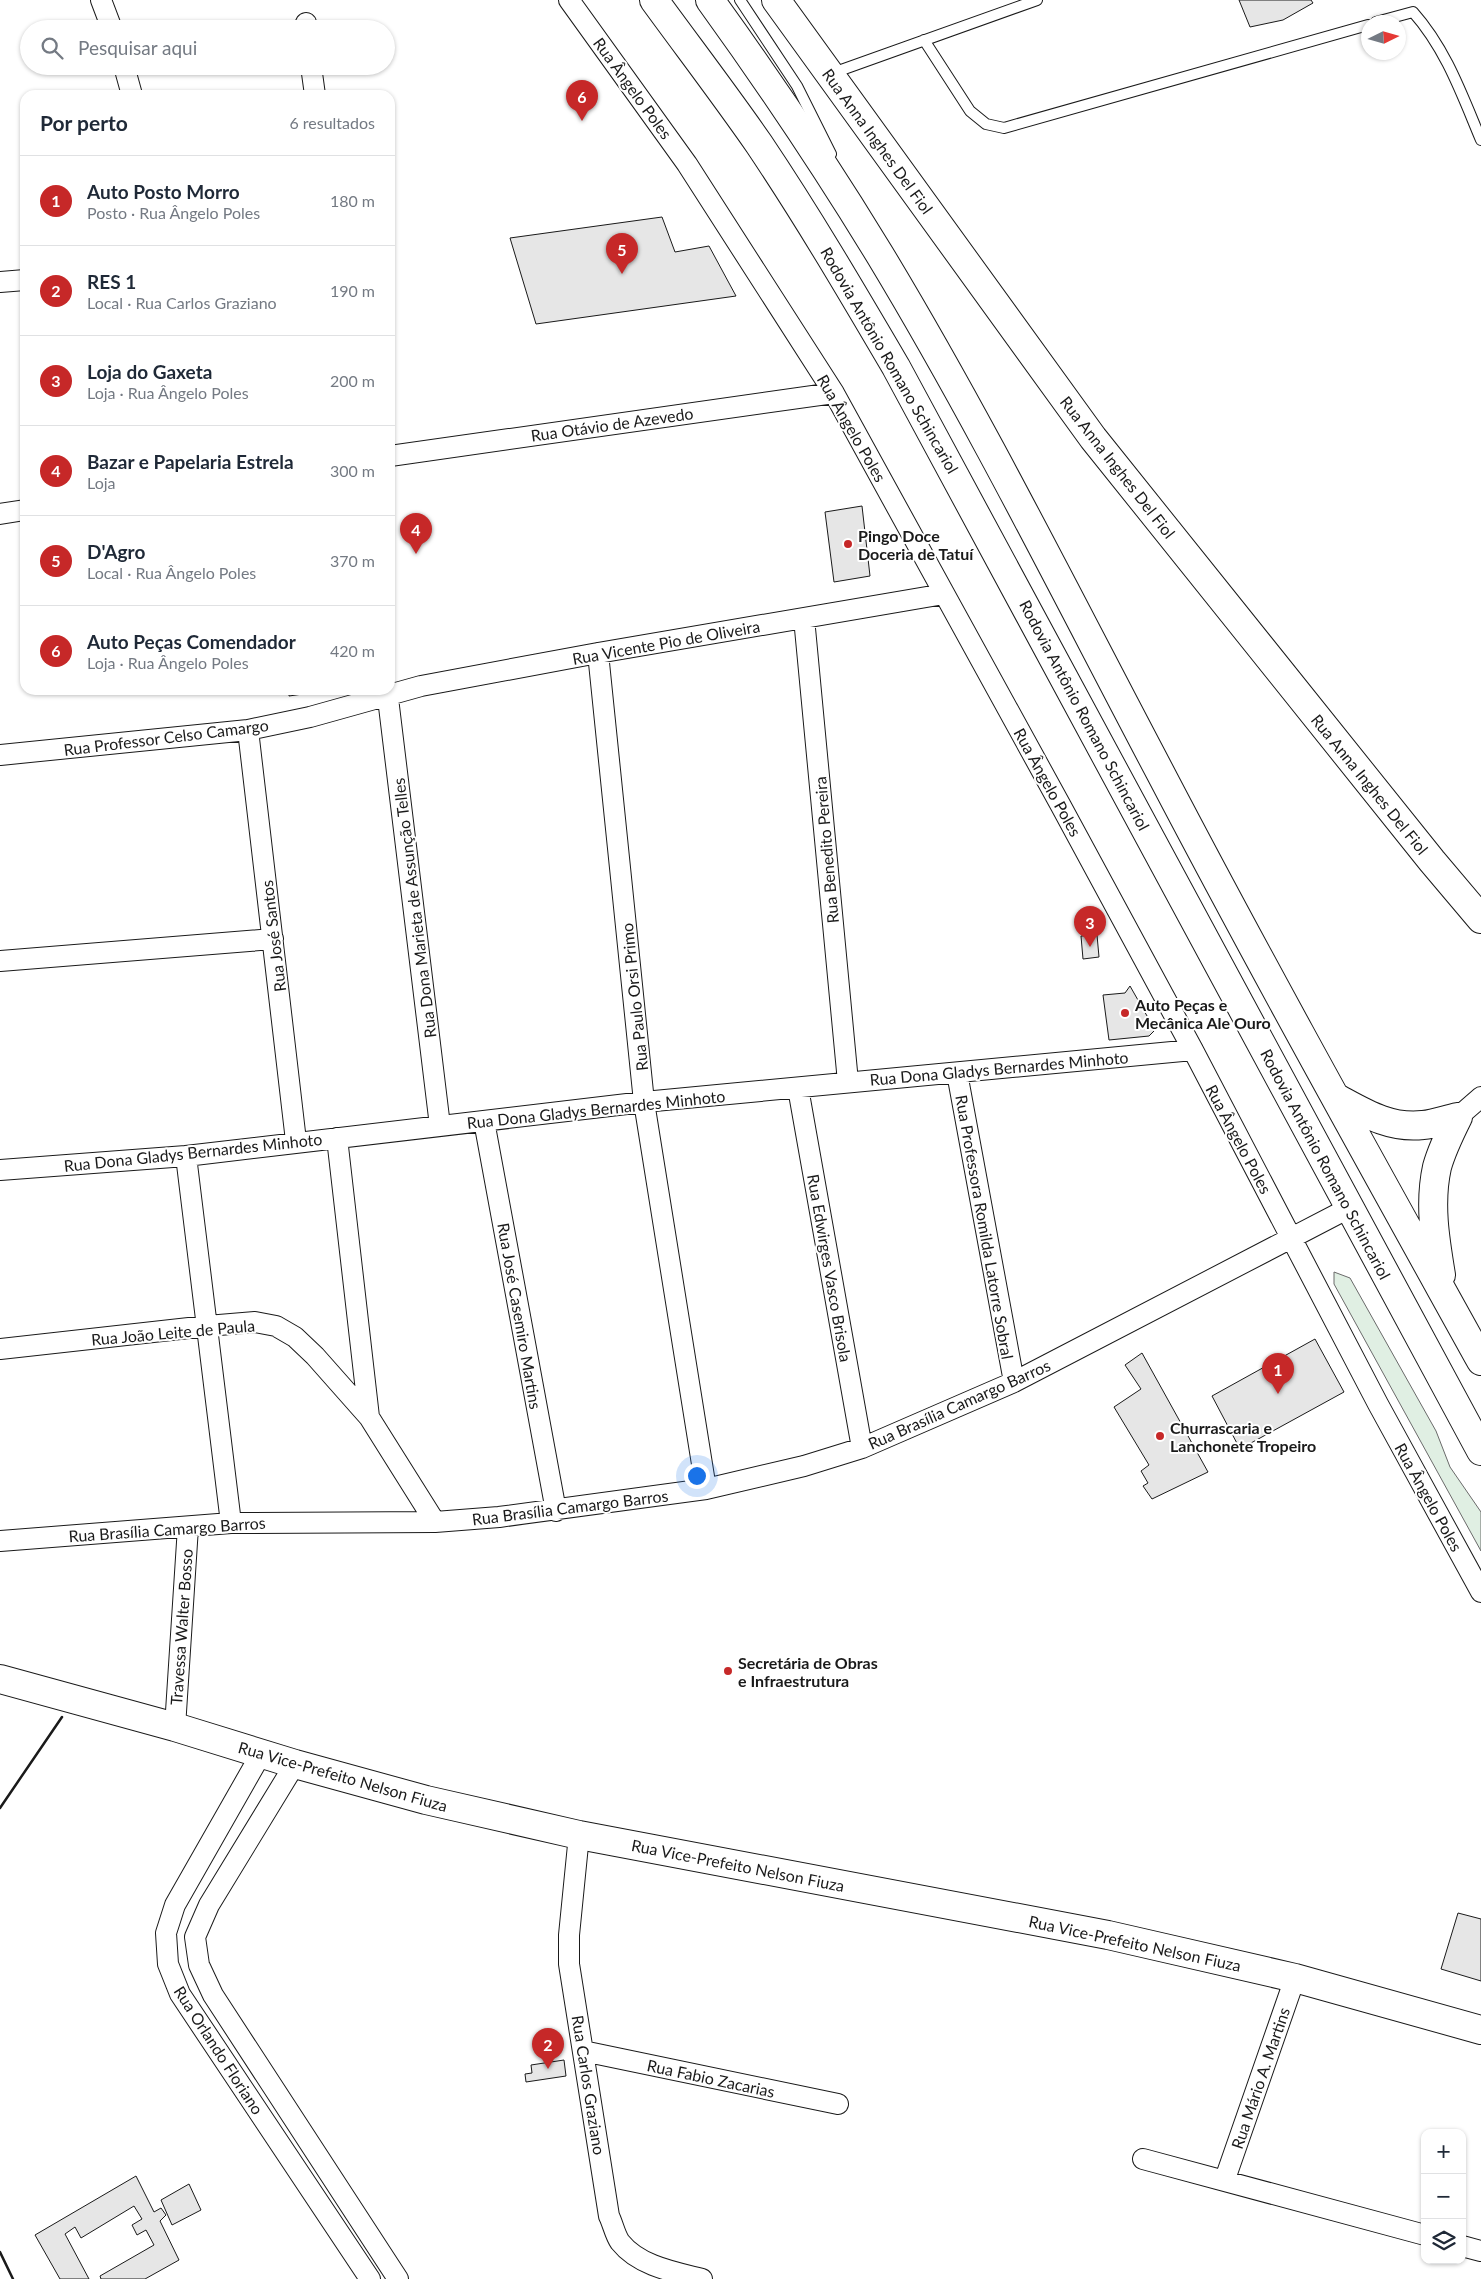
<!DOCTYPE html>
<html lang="pt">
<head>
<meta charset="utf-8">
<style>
	:root { --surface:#fff; --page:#f2f2f3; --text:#1f2937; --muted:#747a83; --line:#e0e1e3; --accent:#c62828 }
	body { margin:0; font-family:Lato,sans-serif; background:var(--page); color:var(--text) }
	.controls { position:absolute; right:15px; bottom:15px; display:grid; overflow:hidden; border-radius:10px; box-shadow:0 1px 4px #0004 }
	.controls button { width:45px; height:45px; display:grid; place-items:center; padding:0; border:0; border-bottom:1px solid var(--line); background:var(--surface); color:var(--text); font:25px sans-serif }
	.compass { position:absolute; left:1361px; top:15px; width:45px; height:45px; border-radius:50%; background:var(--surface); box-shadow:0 1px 4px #0004; rotate:85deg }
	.you { position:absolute; left:696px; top:1475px; width:18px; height:18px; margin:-12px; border:4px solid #fff; border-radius:50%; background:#1a73e8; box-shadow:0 0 0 8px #1a73e833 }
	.badge { display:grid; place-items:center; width:32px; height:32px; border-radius:50%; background:var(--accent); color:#fff; font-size:16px; font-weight:700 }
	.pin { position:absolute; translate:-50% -41px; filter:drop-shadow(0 1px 2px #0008) }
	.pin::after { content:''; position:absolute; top:26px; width:18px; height:15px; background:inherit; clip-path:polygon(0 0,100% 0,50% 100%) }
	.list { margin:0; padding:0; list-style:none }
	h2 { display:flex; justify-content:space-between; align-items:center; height:65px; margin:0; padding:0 20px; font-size:21px }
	h2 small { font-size:16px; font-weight:400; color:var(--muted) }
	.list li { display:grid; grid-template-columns:32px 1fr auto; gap:15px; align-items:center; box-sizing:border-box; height:90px; padding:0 20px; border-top:1px solid var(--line) }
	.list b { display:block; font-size:19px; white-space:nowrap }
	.list p { margin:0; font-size:16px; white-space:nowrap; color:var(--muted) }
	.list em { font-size:16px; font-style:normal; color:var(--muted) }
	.icon { flex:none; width:28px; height:28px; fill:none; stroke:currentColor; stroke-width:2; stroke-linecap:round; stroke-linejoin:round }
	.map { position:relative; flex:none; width:1481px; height:2279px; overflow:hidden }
	.search { position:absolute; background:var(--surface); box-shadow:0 1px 4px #0004; left:20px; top:20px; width:375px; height:55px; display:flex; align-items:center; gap:12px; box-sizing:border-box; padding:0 18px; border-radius:28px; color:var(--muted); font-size:19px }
	.panel { position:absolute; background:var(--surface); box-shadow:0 1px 4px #0004; left:20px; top:90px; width:375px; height:605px; border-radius:15px }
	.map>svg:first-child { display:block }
</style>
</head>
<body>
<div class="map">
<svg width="1481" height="2279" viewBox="0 0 1481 2279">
	<rect width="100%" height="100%" fill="#fff"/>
	<path fill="#e0efe3" stroke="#6a6a6a" d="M1334 1272 1350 1278 1436 1431 1450 1467 1481 1512V1551L1334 1284Z"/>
	<path fill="#e6e6e6" stroke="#1a1a1a" d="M1239 0H1311L1313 3 1283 20 1250 27Z
		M662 217 675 252 709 246 736 296 536 324 510 238Z
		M862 506 870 576 834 582 825 512Z
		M289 690H330L289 696Z
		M1097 935 1099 957 1083 959 1081 936Z
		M1130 986 1155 1030 1149 1036 1109 1040 1103 995 1125 993Z
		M1315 1339 1344 1392 1240 1449 1212 1396Z
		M1142 1353 1208 1472 1152 1499 1143 1486 1148 1483 1141 1471 1149 1465 1114 1407 1141 1389 1125 1365Z
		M1458 1913 1481 1919V1981L1441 1969Z
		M564 2060 566 2076 526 2082 525 2074 532 2073 531 2065Z
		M136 2176 154 2212 161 2208 166 2215 160 2221 179 2260 145 2279H101L100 2276 154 2245 146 2230 137 2235 132 2225 142 2219 134 2206 81 2238 75 2227 65 2234 89 2279H60L35 2235Z
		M189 2184 201 2210 172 2225 161 2200Z"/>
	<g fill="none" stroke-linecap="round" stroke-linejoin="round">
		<defs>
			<path id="lane" d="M740 0 797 86 831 154
				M1376 22 1413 12C1446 49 1462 95 1481 140
				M924 40 970 111 986 124 1004 128 1368 25
				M830 74 1037 0"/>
			<path id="street" d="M101 0 112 29
				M569 0 687 164 834 393 1061 806 1193 1050 1378 1404 1481 1592
				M306 23 307 29
				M124 66 132 95
				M311 66 315 95
				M0 282 25 280
				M390 456 834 393
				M0 514 25 510
				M804 618 848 1082
				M598 653 644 1102 706 1489
				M387 690 440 1126
				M248 730 296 1141
				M0 755 248 730 310 717 421 686 598 653 944 594
				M0 961 273 939
				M957 1073 1014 1382
				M798 1088 862 1448
				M1458 1117 1481 1097
				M484 1121 556 1511
				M337 1138 369 1417
				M186 1156 231 1523
				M0 1170 186 1156 644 1102 1193 1050
				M0 1349 207 1326 255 1322 276 1326 295 1337 315 1356 369 1417 435 1522
				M0 1541 231 1523 435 1522 499 1517 706 1489 804 1466 862 1448 1014 1382 1349 1208
				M175 1727 188 1527
				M261 1754 175 1905 166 1933 168 1964 180 1994 370 2279
				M295 1764 209 1905 195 1937 199 1965 213 1995 398 2279
				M579 1835 569 1935V1964L609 2216C613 2224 615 2235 620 2242 639 2266 674 2272 702 2279
				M583 2051 838 2104
				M1143 2159 1425 2235
				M1225 2179 1295 1978
				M1462 2246 1481 2251"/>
			<path id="secondary" d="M776 0 1093 438 1432 861 1481 919
				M0 1679 175 1727 295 1764 426 1800 579 1835 1108 1935 1295 1978 1481 2030"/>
			<path id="highway" d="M654 0C689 48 725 95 759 144 808 217 852 292 896 367L1481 1451
				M710 0C770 83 827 168 880 255 982 424 1069 600 1161 774 1264 971 1373 1166 1481 1361
				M1335 1097C1363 1112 1389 1129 1423 1125 1435 1124 1447 1119 1458 1117
				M1441 1275C1435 1239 1429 1203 1437 1167 1442 1149 1450 1133 1458 1117"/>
		</defs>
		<use href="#lane" stroke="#1a1a1a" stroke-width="12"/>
		<use href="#street" stroke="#1a1a1a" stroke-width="22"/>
		<use href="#secondary" stroke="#1a1a1a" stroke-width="30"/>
		<use href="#highway" stroke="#1a1a1a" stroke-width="30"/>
		<use href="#lane" stroke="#fff" stroke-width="10"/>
		<use href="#street" stroke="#fff" stroke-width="20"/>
		<use href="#secondary" stroke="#fff" stroke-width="28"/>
		<use href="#highway" stroke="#fff" stroke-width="28"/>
		<path stroke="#1a1a1a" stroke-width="2.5" d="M0 1808 62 1717
			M0 2252 13 2279"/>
	</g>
	<g fill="#c62828" stroke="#fff" stroke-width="2">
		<circle cx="848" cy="544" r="5"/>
		<circle cx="1125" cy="1013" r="5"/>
		<circle cx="1160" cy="1436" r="5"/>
		<circle cx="728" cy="1671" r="5"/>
	</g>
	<g text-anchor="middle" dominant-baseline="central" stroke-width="4" stroke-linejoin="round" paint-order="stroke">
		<g font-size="16" fill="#1a1a1a" stroke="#fff">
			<text transform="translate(633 88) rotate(54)">Rua Ângelo Poles</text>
			<text transform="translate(878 141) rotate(54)">Rua Anna Inghes Del Fiol</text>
			<text transform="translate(890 360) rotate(60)">Rodovia Antônio Romano Schincariol</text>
			<text transform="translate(612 424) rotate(-8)">Rua Otávio de Azevedo</text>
			<text transform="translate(852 428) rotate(60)">Rua Ângelo Poles</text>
			<text transform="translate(1118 467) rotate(52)">Rua Anna Inghes Del Fiol</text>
			<text transform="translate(666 642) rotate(-10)">Rua Vicente Pio de Oliveira</text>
			<text transform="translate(1085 715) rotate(62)">Rodovia Antônio Romano Schincariol</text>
			<text transform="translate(166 737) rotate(-7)">Rua Professor Celso Camargo</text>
			<text transform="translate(1048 782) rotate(61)">Rua Ângelo Poles</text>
			<text transform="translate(1370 784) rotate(51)">Rua Anna Inghes Del Fiol</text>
			<text transform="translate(826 850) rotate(-95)">Rua Benedito Pereira</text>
			<text transform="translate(414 908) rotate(-97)">Rua Dona Marieta de Assunção Telles</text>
			<text transform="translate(273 936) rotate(-97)">Rua José Santos</text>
			<text transform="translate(634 997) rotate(-96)">Rua Paulo Orsi Primo</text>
			<text transform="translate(999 1068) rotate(-5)">Rua Dona Gladys Bernardes Minhoto</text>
			<text transform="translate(596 1109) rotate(-6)">Rua Dona Gladys Bernardes Minhoto</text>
			<text transform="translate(1239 1139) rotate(62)">Rua Ângelo Poles</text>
			<text transform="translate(193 1152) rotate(-6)">Rua Dona Gladys Bernardes Minhoto</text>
			<text transform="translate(1326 1164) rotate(62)">Rodovia Antônio Romano Schincariol</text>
			<text transform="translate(985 1227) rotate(80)">Rua Professora Romilda Latorre Sobral</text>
			<text transform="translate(830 1268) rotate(80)">Rua Edwirges Vasco Brisola</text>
			<text transform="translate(520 1316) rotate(80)">Rua José Casemiro Martins</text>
			<text transform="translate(173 1332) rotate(-5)">Rua João Leite de Paula</text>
			<text transform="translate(959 1404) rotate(-24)">Rua Brasília Camargo Barros</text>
			<text transform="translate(1429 1497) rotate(61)">Rua Ângelo Poles</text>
			<text transform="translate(570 1507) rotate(-7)">Rua Brasília Camargo Barros</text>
			<text transform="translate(167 1529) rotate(-4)">Rua Brasília Camargo Barros</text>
			<text transform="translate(181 1627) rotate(-86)">Travessa Walter Bosso</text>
			<text transform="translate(343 1776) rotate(16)">Rua Vice-Prefeito Nelson Fiuza</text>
			<text transform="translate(738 1865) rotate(11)">Rua Vice-Prefeito Nelson Fiuza</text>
			<text transform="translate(1135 1943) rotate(12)">Rua Vice-Prefeito Nelson Fiuza</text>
			<text transform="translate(219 2050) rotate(57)">Rua Orlando Floriano</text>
			<text transform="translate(711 2078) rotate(12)">Rua Fabio Zacarias</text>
			<text transform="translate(1260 2078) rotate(-71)">Rua Mário A. Martins</text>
			<text transform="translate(589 2085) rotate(81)">Rua Carlos Graziano</text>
		</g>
		<g font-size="16" font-weight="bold" fill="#1a1a1a" stroke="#fff" text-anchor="start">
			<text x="858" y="535">Pingo Doce<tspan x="858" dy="18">Doceria de Tatuí</tspan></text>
			<text x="1135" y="1004">Auto Peças e<tspan x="1135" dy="18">Mecânica Ale Ouro</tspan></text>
			<text x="1170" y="1427">Churrascaria e<tspan x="1170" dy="18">Lanchonete Tropeiro</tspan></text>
			<text x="738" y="1662">Secretária de Obras<tspan x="738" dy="18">e Infraestrutura</tspan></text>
		</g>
	</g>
</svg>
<div class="controls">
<button>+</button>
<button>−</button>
<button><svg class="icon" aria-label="layers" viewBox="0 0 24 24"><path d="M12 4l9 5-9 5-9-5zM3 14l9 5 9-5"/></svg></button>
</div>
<svg class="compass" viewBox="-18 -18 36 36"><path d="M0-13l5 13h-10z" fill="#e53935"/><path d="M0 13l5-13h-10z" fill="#747a83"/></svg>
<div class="you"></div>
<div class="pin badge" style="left:1278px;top:1394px">1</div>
<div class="pin badge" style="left:548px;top:2069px">2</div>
<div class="pin badge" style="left:1090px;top:947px">3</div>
<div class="pin badge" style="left:416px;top:554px">4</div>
<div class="pin badge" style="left:622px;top:274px">5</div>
<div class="pin badge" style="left:582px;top:121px">6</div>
<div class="search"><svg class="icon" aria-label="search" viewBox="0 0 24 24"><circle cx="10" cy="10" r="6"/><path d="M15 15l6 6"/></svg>Pesquisar aqui</div>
<section class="panel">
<h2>Por perto<small>6 resultados</small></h2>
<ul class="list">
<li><span class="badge">1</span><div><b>Auto Posto Morro</b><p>Posto · Rua Ângelo Poles</p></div><em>180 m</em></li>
<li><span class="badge">2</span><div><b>RES 1</b><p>Local · Rua Carlos Graziano</p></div><em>190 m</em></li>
<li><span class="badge">3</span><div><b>Loja do Gaxeta</b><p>Loja · Rua Ângelo Poles</p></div><em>200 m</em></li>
<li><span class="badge">4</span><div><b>Bazar e Papelaria Estrela</b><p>Loja</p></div><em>300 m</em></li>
<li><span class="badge">5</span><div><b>D'Agro</b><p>Local · Rua Ângelo Poles</p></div><em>370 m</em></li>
<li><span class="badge">6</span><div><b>Auto Peças Comendador</b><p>Loja · Rua Ângelo Poles</p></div><em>420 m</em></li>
</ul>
</section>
</div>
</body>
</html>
